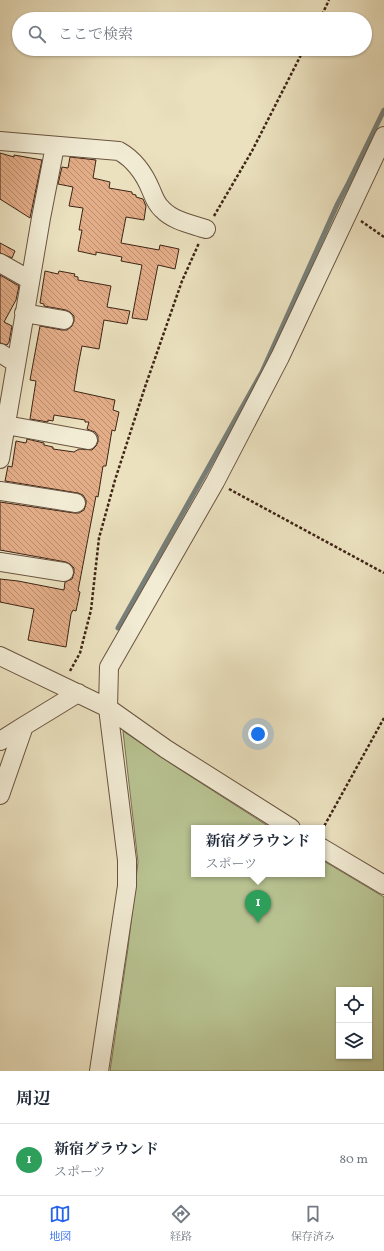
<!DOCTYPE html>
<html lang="ja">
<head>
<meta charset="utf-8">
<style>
	:root { --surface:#fff; --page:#f6f6f7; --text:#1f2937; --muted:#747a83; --line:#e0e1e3; --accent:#2563eb }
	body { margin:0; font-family:Vollkorn,"Noto Serif JP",serif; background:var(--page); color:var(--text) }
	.controls { position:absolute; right:12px; bottom:12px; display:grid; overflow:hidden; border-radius:0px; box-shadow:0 1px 3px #0004 }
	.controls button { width:36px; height:36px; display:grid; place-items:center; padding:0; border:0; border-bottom:1px solid var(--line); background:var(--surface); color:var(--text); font:20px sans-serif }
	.you { position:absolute; left:258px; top:734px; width:14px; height:14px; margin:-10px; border:3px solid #fff; border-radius:50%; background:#1a73e8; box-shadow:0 0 0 6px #1a73e833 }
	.badge { display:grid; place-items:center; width:26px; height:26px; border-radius:50%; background:var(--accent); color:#fff; font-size:13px; font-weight:700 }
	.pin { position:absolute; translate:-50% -33px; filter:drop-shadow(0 1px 2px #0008) }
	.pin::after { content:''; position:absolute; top:21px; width:14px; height:12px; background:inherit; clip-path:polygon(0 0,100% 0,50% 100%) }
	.popup { position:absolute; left:191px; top:825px; width:134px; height:52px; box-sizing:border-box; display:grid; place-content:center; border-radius:0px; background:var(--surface); filter:drop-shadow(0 1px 3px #0005); font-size:13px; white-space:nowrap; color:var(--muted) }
	.popup b { font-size:15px; color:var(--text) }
	.popup::after { content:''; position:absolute; left:50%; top:100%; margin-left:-8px; border:8px solid transparent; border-top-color:var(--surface) }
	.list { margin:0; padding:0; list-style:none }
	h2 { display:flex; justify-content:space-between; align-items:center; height:52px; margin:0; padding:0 16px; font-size:17px }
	h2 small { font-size:13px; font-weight:400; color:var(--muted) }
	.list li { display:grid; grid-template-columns:26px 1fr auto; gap:12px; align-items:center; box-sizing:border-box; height:72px; padding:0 16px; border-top:1px solid var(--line) }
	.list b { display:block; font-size:15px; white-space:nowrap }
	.list p { margin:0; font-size:13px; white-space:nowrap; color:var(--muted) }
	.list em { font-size:13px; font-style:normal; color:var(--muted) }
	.icon { flex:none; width:22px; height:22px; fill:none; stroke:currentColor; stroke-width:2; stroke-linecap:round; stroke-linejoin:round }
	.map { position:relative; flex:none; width:384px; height:1071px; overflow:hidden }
	.search { position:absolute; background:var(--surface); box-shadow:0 1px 3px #0004; left:12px; right:12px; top:12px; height:44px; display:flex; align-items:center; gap:10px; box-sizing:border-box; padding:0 14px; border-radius:22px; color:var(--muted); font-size:15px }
	.sheet { height:124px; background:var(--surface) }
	nav { display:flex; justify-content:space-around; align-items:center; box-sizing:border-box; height:56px; border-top:1px solid var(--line); background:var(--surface); font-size:11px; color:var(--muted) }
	nav a { display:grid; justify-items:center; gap:2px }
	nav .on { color:var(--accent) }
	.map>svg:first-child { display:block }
</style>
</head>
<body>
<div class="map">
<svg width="384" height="1071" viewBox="0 0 384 1071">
	<defs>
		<pattern id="building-back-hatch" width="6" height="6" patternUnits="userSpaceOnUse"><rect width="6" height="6" fill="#e3ad88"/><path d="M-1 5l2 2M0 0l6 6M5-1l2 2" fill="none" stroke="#b98d6e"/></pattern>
	</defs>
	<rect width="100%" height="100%" fill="#ebe1bf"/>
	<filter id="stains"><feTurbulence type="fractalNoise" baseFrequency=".005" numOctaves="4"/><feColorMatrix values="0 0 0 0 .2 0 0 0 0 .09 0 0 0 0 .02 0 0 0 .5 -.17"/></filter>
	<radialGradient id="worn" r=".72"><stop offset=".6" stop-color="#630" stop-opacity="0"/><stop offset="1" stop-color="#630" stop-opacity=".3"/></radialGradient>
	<path fill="#b8c291" stroke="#7c7454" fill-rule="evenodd" d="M123 731 176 767 271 828H194V874H322V860L384 897V1071H110L128 948 138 862ZM339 990H369V1056H339Z"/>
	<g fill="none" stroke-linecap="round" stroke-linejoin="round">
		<path stroke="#777f79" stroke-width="5" d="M118 628 262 372 337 205 347 186 384 110"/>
	</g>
	<path fill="url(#building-back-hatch)" stroke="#3f2516" d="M0 153 14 157V155L42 160 30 218 0 199Z
		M70 157 96 160 93 178 110 182 109 188 132 192V194L136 195V197L143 199 146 206 144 220 126 217 121 243 159 250 160 245 179 249 175 269 158 265 147 320 132 318 142 265 121 261 122 257 96 252V255L78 251 82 230H79L83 208 69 206 73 187 58 184 62 167 68 168Z
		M0 243 15 251 12 258 0 253Z
		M45 271 58 274 59 271 75 274 74 276 78 277V280L111 286 107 307 130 311 127 324 104 320 99 349 82 346 78 366 74 391 115 400 113 410 119 412 115 431 112 430 106 466H103L98 497 96 496 78 591 80 592 76 611 73 610 71 614 66 647 28 640 34 609 0 602V579L18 581 64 590 65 582 72 579 74 573V568L70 564 66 562 0 550V502L74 513H79L84 510 86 504V500L83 495 78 493 5 481 8 466 12 467 16 441 26 443 27 439 44 443V445L53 447V449L74 452 79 449 92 450 96 446 98 442V436L95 432 87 429 89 422H85V420L54 415 53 421 48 420V422L30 419 36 381 30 380 40 326 62 330H67L72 326 74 321V316L70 312 66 310 44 306V304L40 303Z
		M0 275 19 286 16 300 4 322 12 326 9 342 7 345 0 343Z"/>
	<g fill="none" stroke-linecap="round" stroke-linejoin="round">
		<defs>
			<path id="minor" d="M0 141 119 151C135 160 144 173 151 190 154 197 156 204 162 209 173 221 191 224 206 229
				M0 263 30 280
				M24 313 64 320
				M0 353 16 363
				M6 425 88 440
				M0 459 41 218 55 146
				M0 491 76 503
				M0 562 64 572
				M0 656 108 708 166 749 291 828
				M0 741 24 726
				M0 795 24 726 78 693
				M322 848 384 885
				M99 1071 127 886V860L108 708 109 667 215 482 280 357 384 136"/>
		</defs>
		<use href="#minor" stroke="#6a5440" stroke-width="20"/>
		<path stroke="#3f2516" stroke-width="2.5" stroke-dasharray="3 2" stroke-linecap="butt" d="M320 19 329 0
			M214 216 252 151 304 49
			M361 221 384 237
			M229 489 384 573
			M70 671 80 653 91 610 99 538 115 480 145 387 182 281 199 243
			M322 830 384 718"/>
		<use href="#minor" stroke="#f2ecd5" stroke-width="18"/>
	</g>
	<rect width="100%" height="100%" filter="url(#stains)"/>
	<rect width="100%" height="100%" fill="url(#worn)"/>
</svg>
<div class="controls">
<button><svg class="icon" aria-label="locate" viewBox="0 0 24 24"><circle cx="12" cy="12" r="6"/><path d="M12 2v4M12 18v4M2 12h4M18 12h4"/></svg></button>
<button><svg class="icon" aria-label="layers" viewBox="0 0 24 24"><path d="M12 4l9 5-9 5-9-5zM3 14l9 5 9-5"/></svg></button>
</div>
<div class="you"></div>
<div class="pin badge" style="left:258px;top:923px;background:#2e9e5b">1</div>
<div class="popup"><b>新宿グラウンド</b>スポーツ</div>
<div class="search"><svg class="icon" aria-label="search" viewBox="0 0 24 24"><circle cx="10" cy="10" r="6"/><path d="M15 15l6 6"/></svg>ここで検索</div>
</div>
<section class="sheet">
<h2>周辺<small></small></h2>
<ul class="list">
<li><span class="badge" style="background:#2e9e5b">1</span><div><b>新宿グラウンド</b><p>スポーツ</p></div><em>80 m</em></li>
</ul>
</section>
<nav>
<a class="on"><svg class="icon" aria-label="map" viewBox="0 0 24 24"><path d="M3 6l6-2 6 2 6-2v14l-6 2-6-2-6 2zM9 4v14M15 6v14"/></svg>地図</a>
<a><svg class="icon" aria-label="directions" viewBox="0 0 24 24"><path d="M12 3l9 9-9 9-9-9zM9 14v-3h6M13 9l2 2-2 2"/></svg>経路</a>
<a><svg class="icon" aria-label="saved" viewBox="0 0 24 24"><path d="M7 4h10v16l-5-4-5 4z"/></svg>保存済み</a>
</nav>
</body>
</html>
